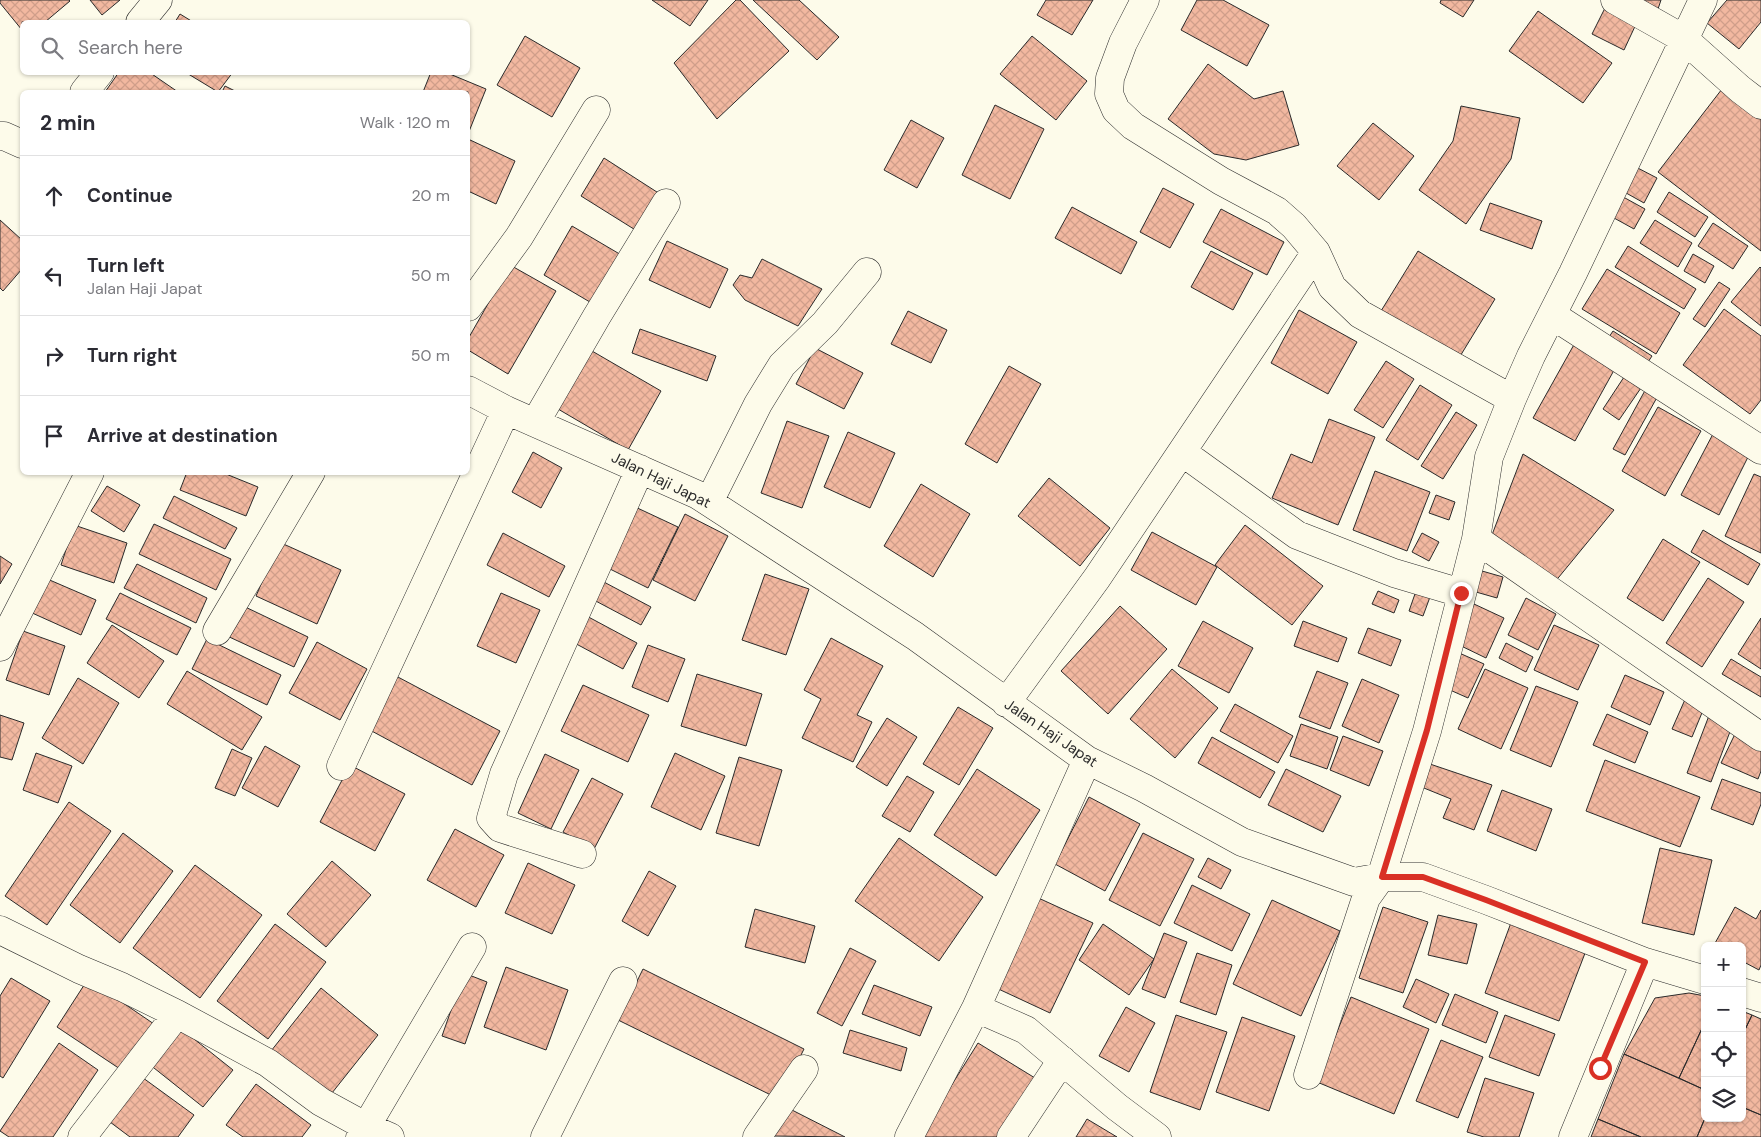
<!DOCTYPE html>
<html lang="en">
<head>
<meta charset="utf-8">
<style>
	:root { --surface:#fff; --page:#f7f7f7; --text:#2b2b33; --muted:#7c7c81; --line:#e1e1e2 }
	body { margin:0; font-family:"DM Sans",sans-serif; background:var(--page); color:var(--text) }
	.controls { position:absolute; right:15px; bottom:15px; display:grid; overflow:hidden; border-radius:8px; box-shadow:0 1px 4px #0004 }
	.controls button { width:45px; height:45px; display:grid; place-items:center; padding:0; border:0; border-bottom:1px solid var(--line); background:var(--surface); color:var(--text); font:25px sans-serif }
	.stop { position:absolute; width:15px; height:15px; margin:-11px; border:4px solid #d93025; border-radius:50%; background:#fff }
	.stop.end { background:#d93025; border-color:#fff; box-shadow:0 1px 5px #0008 }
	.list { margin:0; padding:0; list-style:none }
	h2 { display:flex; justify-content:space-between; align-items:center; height:65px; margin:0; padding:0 20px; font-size:21px }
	h2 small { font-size:16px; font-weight:400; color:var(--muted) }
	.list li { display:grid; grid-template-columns:32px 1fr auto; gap:15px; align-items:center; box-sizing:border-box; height:80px; padding:0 20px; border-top:1px solid var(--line) }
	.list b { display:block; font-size:19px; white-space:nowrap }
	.list p { margin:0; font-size:16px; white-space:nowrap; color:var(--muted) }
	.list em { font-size:16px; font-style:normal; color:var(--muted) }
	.icon { flex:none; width:28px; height:28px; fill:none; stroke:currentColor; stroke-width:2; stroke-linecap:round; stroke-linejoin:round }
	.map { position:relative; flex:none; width:1761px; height:1137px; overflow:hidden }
	.search { position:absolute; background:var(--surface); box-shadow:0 1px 4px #0004; left:20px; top:20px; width:450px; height:55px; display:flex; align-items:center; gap:12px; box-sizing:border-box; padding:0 18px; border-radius:8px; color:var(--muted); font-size:19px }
	.panel { position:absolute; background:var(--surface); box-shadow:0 1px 4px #0004; left:20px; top:90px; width:450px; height:385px; border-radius:8px }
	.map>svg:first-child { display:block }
</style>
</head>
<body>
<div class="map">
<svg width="1761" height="1137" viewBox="0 0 1761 1137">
	<defs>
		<pattern id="building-cross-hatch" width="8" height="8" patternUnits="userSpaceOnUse" patternTransform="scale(1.25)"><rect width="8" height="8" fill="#f2b8a0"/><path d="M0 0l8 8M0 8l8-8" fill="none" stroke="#d09e8a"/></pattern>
	</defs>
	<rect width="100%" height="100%" fill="#fdfbea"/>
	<path fill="url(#building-cross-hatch)" stroke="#2b2b2b" d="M0 0H69L70 1 45 22H22V30L0 3Z
		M90 0H120L102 15Z
		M652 0H708L690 26Z
		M736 0H740L789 51 717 119 674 63Z
		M753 0H799L839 37 817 60Z
		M1046 0H1093L1072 35 1037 15Z
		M1197 0H1223L1269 25 1247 66 1181 30Z
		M1441 0H1474L1463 17 1440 3Z
		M1629 0H1661L1658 9Z
		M1727 0H1761V22L1739 49 1707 23Z
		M1606 6 1637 22 1624 50 1592 34Z
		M1538 11 1612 63 1583 103 1509 51Z
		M180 14 193 22H175Z
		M525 36 580 68 552 117 497 85Z
		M1032 36 1087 81 1056 120 1000 74Z
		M1208 64 1254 99 1283 91 1299 145 1246 160 1214 154 1168 119Z
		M119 72H149L178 92H105Z
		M185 72H233L218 92Z
		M431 72H445L486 89 468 134V92H423Z
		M225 86 237 92H222Z
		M1722 89 1761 119V251L1658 172Z
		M995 105 1044 129 1010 199 962 175Z
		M1461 106 1520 118 1511 159 1466 224 1419 190 1453 141Z
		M911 120 944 138 917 188 884 170Z
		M1373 123 1414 156 1379 200 1337 166Z
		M468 139 515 161 496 204 468 191Z
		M604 158 660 194 637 231 581 196Z
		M1632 165 1657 178 1644 203 1619 189Z
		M1163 188 1194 204 1170 248 1140 232Z
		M1669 192 1708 217 1695 237 1657 212Z
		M1616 193 1645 209 1634 229 1605 213Z
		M1490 203 1542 221 1532 249 1480 230Z
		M1072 207 1137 242 1121 274 1055 238Z
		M1221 209 1284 242 1267 275 1203 242Z
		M0 220 22 240V269L3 291 0 288Z
		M1655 220 1692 243 1678 267 1640 243Z
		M1713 223 1748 246 1733 269 1698 246Z
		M572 226 623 256 595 305 544 275Z
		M667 241 728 269 710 308 649 280Z
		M1628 246 1696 289 1684 309 1615 267Z
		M1211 251 1253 273 1233 310 1191 287Z
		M1418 251 1495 299 1459 358 1381 311Z
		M1693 254 1714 266 1705 283 1684 271Z
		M762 259 822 289 798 326 745 300 733 285 740 275 752 278Z
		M510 265 556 291 508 374 468 350V339Z
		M1760 267 1761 268V326L1731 302Z
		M1607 269 1680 313 1656 354 1582 309Z
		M1719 282 1730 289 1705 327 1693 319Z
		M1724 309 1761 336V400L1750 414 1683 365Z
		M1299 310 1357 342 1328 394 1271 363Z
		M908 311 947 330 931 363 891 344Z
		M640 329 716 356 707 381 632 353Z
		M1613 331 1652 356 1646 365 1607 340Z
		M1576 341 1618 363 1575 441 1533 418Z
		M815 348 863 373 844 409 796 384Z
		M592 351 661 391 628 450 558 409Z
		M1386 361 1414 379 1383 428 1354 410Z
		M1009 366 1041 384 997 463 965 444Z
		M1626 374 1643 385 1619 420 1603 409Z
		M1420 385 1452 405 1418 460 1386 440Z
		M1648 385 1660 392 1625 455 1613 449Z
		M1658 407 1701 431 1665 496 1622 471Z
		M1456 412 1477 425 1443 479 1421 466Z
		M1329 419 1375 437 1338 525 1272 498 1291 454 1312 463Z
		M787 421 829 436 802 508 761 493Z
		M848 432 895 453 870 508 824 487Z
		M1714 432 1751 451 1719 515 1681 495Z
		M533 452 562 468 541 508 512 492Z
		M1523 454 1614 510 1554 583 1490 540Z
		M1375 471 1430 492 1407 551 1353 530Z
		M187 472H221L258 487 246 516 180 490Z
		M1754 474 1761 477V553L1725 536Z
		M1049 478 1110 528 1080 566 1018 516Z
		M921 484 970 514 933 577 884 546Z
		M107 486 140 505 124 532 91 511Z
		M1436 495 1455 502 1449 520 1429 513Z
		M174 496 237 528 225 549 163 518Z
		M631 505 678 527 648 588 602 565Z
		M685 514 728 536 695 601 653 580Z
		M154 524 231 559 216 590 139 554Z
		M74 525 127 543 114 583 61 565Z
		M1245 525 1323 586 1292 625 1215 565Z
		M1703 530 1760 564 1748 585 1691 552Z
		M1152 532 1217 567 1196 605 1131 570Z
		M503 533 565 566 549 597 487 565Z
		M1422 533 1439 542 1429 561 1412 552Z
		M1663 539 1700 562 1663 621 1627 598Z
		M279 542 341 570 317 624 256 596Z
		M0 556 12 564 0 584Z
		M137 564 207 598 196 623 124 588Z
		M1482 571 1503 577 1497 598 1476 592Z
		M765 574 809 589 786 655 742 640Z
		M45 578 96 600 81 635 30 612Z
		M1708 578 1744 602 1702 667 1666 643Z
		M602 581 651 607 641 625 592 599Z
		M1378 591 1399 600 1394 613 1372 604Z
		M1416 591 1430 597 1423 616 1409 611Z
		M120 593 191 628 177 655 106 619Z
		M501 593 540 610 516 663 477 646Z
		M1526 598 1556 614 1538 650 1508 635Z
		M239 604 308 637 294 667 225 635Z
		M1474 604 1504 618 1486 658 1455 643Z
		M1120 606 1167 649 1108 714 1061 671Z
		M581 613 637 643 623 669 567 639Z
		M1761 618V669L1738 654Z
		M1203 621 1253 648 1229 693 1178 666Z
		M1303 621 1347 638 1338 662 1294 646Z
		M112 625 164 661 139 698 87 663Z
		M1554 625 1599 645 1578 690 1534 670Z
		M1368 628 1401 640 1391 666 1358 653Z
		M23 631 65 646 49 695 6 680Z
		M831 638 883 666 857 715 872 722 853 762 802 738 821 699 804 690Z
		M207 639 281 675 267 705 192 669Z
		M317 642 367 669 340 720 289 693Z
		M1506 643 1533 657 1526 672 1499 658Z
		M648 645 685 659 668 702 632 687Z
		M1457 652 1484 664 1468 698 1441 686Z
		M1731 659 1761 677V697L1722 674Z
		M1172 669 1218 708 1175 758 1130 719Z
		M1485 669 1528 688 1501 749 1458 729Z
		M187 671 262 717 242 750 167 704Z
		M1317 671 1348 683 1330 729 1299 717Z
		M697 674 762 694 746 746 681 726Z
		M1625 675 1664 692 1650 725 1611 707Z
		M396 676 500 731 472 785 368 729Z
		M78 678 119 703 83 764 42 738Z
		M1362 679 1399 695 1379 743 1342 726Z
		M583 685 649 715 628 762 561 731Z
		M1536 686 1578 702 1551 767 1510 750Z
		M1687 695 1706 703 1692 737 1672 729Z
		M1235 704 1293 736 1278 763 1220 731Z
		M958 707 993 728 959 785 923 764Z
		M1710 713 1734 721 1711 782 1687 773Z
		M1607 714 1648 732 1635 763 1593 745Z
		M0 715 24 723 12 760 0 757Z
		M887 718 917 737 887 786 856 767Z
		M1301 724 1338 737 1327 769 1290 756Z
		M1735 734 1761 745V771L1758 779 1721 763Z
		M1343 736 1383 751 1369 786 1330 770Z
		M1212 737 1275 772 1260 798 1198 763Z
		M265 746 300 766 278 807 242 788Z
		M232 749 252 758 235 796 215 788Z
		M36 753 72 766 58 803 23 790Z
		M675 753 725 776 701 830 651 807Z
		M545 754 579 770 551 829 518 813Z
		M739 757 782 770 759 846 716 833Z
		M1605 760 1700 797 1680 847 1586 811Z
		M1427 763 1492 785 1474 830 1443 818 1451 799 1419 786Z
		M350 765 405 794 375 851 320 822Z
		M977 769 1040 810 996 876 934 835Z
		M1286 769 1341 796 1323 832 1268 805Z
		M907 776 934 792 910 832 882 816Z
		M592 778 623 794 594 849 563 832Z
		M1722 779 1761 793V804L1753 825 1711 809Z
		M1502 790 1552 809 1536 851 1487 831Z
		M1089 797 1140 824 1105 891 1055 864Z
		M69 802 111 831 47 925 5 896Z
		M455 829 504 855 476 907 427 880Z
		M123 833 173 871 120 943 70 905Z
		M1143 833 1194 859 1160 926 1109 900Z
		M899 838 983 897 939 961 855 901Z
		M1660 848 1712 860 1694 935 1642 923Z
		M1208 858 1231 870 1221 889 1198 877Z
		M332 861 371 895 326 947 287 914Z
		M528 863 575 885 552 934 505 913Z
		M195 865 262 915 200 998 133 948Z
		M649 871 676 886 648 936 622 921Z
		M1192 885 1250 914 1232 951 1174 923Z
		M1034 896 1093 923 1050 1013 992 986Z
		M1272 900 1340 931 1301 1016 1233 984Z
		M1383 907 1428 922 1403 993 1359 978Z
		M1735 907 1756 919 1761 910V965L1759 970 1742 961V946L1714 945Z
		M755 909 815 926 805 963 745 947Z
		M1438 915 1477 924 1467 964 1428 955Z
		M1512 920 1587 948 1559 1021 1485 993Z
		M275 924 326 962 268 1039 217 1001Z
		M1103 924 1154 959 1129 995 1079 960Z
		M1164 933 1187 942 1165 998 1142 989Z
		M850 948 876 961 842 1026 817 1013Z
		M1197 953 1232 965 1216 1015 1180 1002Z
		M506 967 568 990 546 1050 484 1027Z
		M643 969 804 1049 779 1099 618 1020Z
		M464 973 487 982 465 1044 442 1036Z
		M11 978 50 1001 3 1078 0 1076V996Z
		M88 979 154 1024 123 1071 57 1027Z
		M1416 979 1449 994 1436 1023 1403 1007Z
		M874 985 932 1007 920 1036 862 1014Z
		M321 988 378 1035 328 1098 271 1051Z
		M1689 993 1705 996V1022L1679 1078 1624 1054 1655 998Z
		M1455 994 1498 1012 1486 1043 1442 1025Z
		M1351 997 1429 1029 1394 1114 1317 1082Z
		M1126 1007 1155 1023 1129 1072 1099 1056Z
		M1742 1011 1752 1015 1742 1036Z
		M1176 1015 1227 1032 1200 1110 1150 1092Z
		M1505 1015 1555 1034 1539 1076 1489 1057Z
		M1752 1015 1761 1019V1115L1742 1107V1036Z
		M1242 1017 1295 1036 1269 1111 1216 1092Z
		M1705 1022V1090L1679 1078Z
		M179 1027 233 1070 203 1107 149 1064Z
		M850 1030 907 1048 901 1071 843 1053Z
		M1441 1040 1483 1057 1458 1118 1416 1101Z
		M59 1043 98 1070 53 1137H9L0 1131Z
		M978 1043 1035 1078 998 1137H919Z
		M1624 1054 1705 1090V1118L1697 1137H1641L1598 1119Z
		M139 1075 194 1115 178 1137H130L106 1119Z
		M1485 1078 1534 1093 1519 1137H1484L1467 1132Z
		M256 1084 311 1125 302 1137H243L226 1125Z
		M1742 1107 1761 1115V1137H1697L1705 1118H1742Z
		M788 1108 845 1137 773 1136Z
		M1087 1119 1117 1137H1076Z
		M1598 1119 1641 1137H1591Z"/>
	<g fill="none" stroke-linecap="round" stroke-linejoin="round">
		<defs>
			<path id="minor" d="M1145 0 1123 43 1110 78 1109 94 1116 110 1133 126 1221 181 1277 211 1294 226 1316 252 1332 287 1360 314 1512 399
				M1615 0 1684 39 1740 89 1761 105
				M140 22 158 0
				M84 92 100 72
				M0 136H4L22 144
				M468 307 519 237 596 110
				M1552 315 1761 450
				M468 390 506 410 698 495 915 636 1087 760 1144 788 1242 842 1354 882 1381 877H1423L1486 900 1645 962 1705 980
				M535 423 597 316 666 203
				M1182 452 1297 535 1394 573 1461 593
				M709 502 758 404 782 365 825 323 867 272
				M1476 539 1761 737
				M217 631 311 472
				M0 647 90 472
				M1006 703 1097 578 1316 252
				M341 766 506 410
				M582 854 500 828 491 818 504 774 640 469
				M0 930 79 969 122 987 177 1014 268 1063 321 1102 365 1126 390 1137
				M1742 992 1761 998
				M976 1008 1026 1030 1117 1107 1157 1137
				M1308 1075 1366 898 1381 877 1427 731 1476 539 1489 457 1512 399 1531 356 1573 273 1703 0
				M82 1137 177 1014
				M360 1137 472 947
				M545 1137 623 981
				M757 1137 804 1069
				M909 1137 976 1008 1087 760
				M1011 1137 1062 1060
				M1573 1137 1645 962"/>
		</defs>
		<use href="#minor" stroke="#2b2b2b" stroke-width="29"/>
		<use href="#minor" stroke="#fdfbea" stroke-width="28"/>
	</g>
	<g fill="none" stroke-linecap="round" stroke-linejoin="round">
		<path stroke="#d93025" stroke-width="6" d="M1461 593 1427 730 1382 877H1423L1486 900 1645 962 1600 1068"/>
	</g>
	<g text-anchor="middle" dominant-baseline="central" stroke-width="4" stroke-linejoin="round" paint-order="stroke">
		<g font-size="15" fill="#2b2b2b" stroke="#fdfbea">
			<text transform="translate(661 480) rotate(26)">Jalan Haji Japat</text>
			<text transform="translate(1051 733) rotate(34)">Jalan Haji Japat</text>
		</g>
	</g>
</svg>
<div class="controls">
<button>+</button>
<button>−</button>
<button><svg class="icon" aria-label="locate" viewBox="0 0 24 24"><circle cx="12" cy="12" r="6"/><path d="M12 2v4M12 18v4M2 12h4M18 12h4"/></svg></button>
<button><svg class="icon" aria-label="layers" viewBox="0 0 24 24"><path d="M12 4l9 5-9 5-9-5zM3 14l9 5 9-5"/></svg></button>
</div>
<div class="stop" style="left:1600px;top:1068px"></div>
<div class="stop end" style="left:1461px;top:593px"></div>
<div class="search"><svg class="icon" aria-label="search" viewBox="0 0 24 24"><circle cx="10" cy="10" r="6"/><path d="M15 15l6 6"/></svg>Search here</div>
<section class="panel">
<h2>2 min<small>Walk · 120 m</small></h2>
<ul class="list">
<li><svg class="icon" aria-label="ahead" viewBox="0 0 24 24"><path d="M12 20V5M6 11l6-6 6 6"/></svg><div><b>Continue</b></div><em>20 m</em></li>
<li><svg class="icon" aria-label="left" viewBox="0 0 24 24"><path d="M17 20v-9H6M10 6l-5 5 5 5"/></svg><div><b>Turn left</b><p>Jalan Haji Japat</p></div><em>50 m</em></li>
<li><svg class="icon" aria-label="right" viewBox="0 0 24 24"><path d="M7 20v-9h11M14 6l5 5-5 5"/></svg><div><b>Turn right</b></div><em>50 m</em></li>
<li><svg class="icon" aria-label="arrive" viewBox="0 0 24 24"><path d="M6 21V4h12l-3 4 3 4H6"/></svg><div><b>Arrive at destination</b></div></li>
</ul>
</section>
</div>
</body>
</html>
